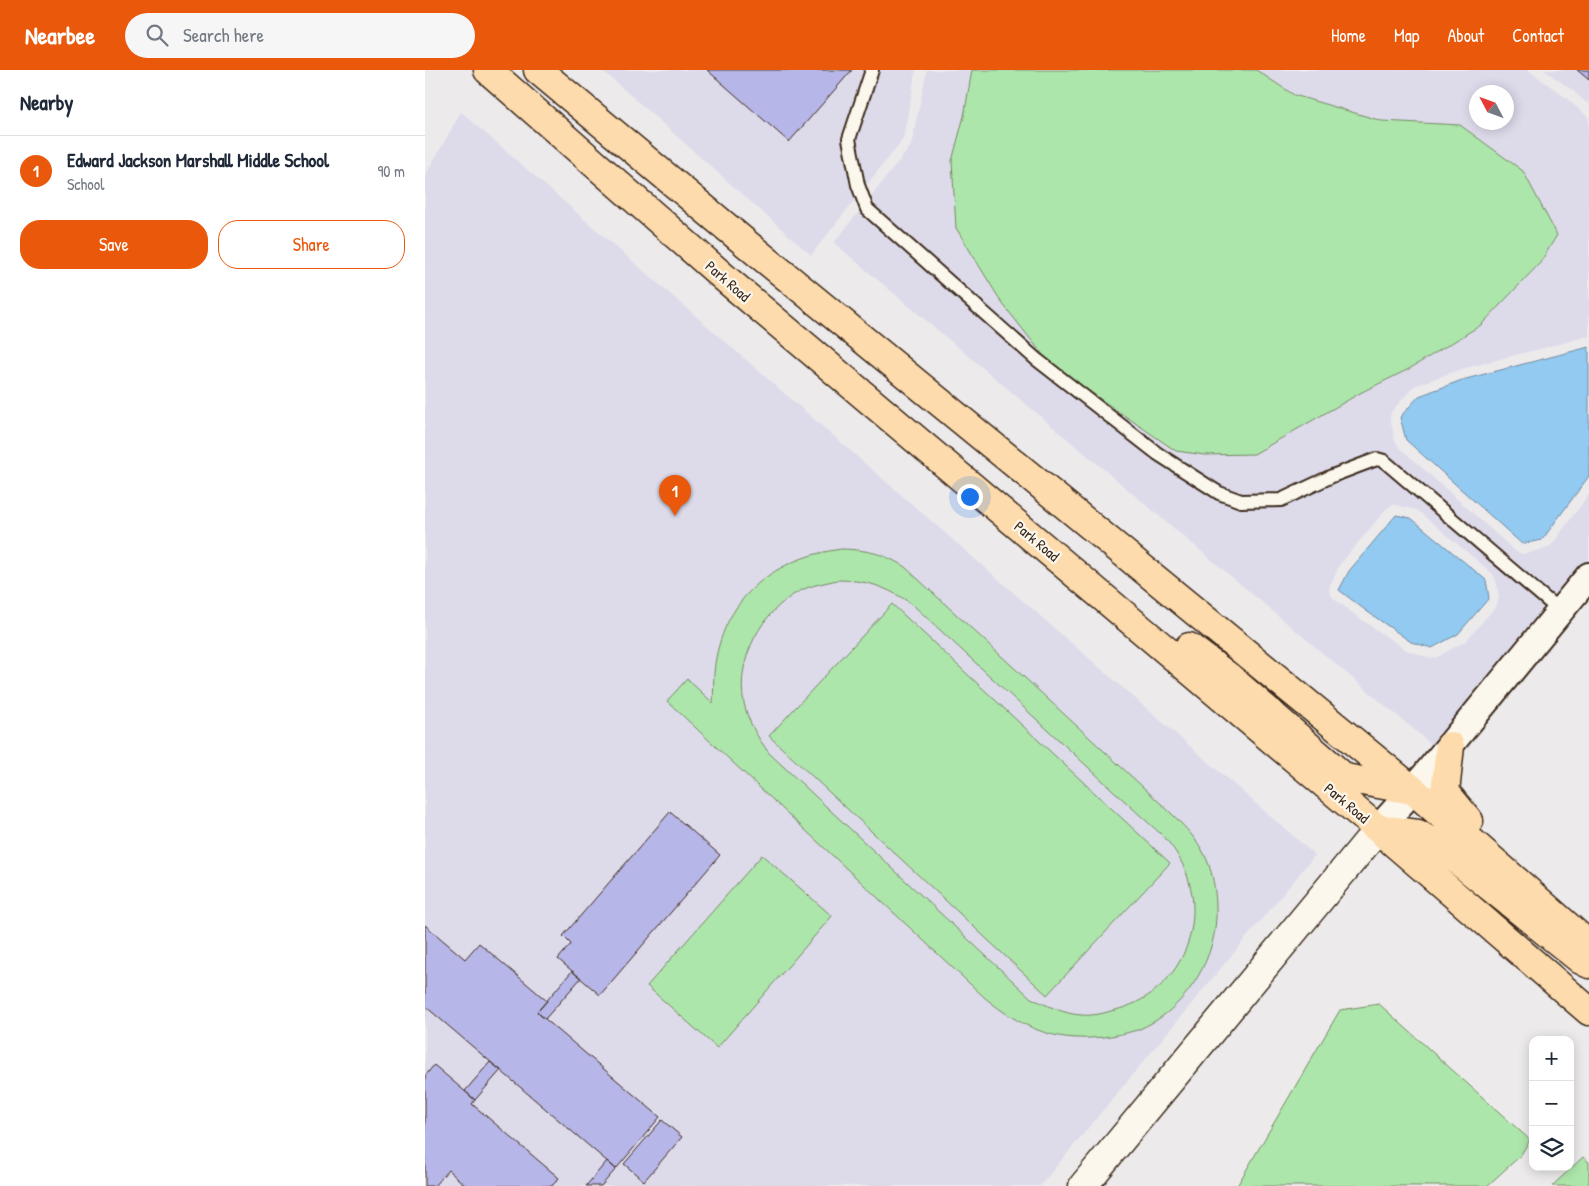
<!DOCTYPE html>
<html lang="en">
<head>
<meta charset="utf-8">
<style>
	:root { --surface:#fff; --page:#f6f6f7; --text:#1f2937; --muted:#747a83; --line:#e0e1e3; --accent:#ea580c }
	body { margin:0; font-family:"Patrick Hand",sans-serif; background:var(--page); color:var(--text) }
	.controls { position:absolute; right:15px; bottom:15px; display:grid; overflow:hidden; border-radius:10px; box-shadow:0 2px 12px #0003 }
	.controls button { width:45px; height:45px; display:grid; place-items:center; padding:0; border:0; border-bottom:1px solid var(--line); background:var(--surface); color:var(--text); font:25px sans-serif }
	.compass { position:absolute; left:1044px; top:15px; width:45px; height:45px; border-radius:50%; background:var(--surface); box-shadow:0 2px 12px #0003; rotate:311deg }
	.you { position:absolute; left:544px; top:426px; width:18px; height:18px; margin:-12px; border:4px solid #fff; border-radius:50%; background:#1a73e8; box-shadow:0 0 0 8px #1a73e833 }
	.badge { display:grid; place-items:center; width:32px; height:32px; border-radius:50%; background:var(--accent); color:#fff; font-size:16px; font-weight:700 }
	.pin { position:absolute; translate:-50% -41px; filter:drop-shadow(0 1px 2px #0008) }
	.pin::after { content:''; position:absolute; top:26px; width:18px; height:15px; background:inherit; clip-path:polygon(0 0,100% 0,50% 100%) }
	.list { margin:0; padding:0; list-style:none }
	h2 { display:flex; justify-content:space-between; align-items:center; height:65px; margin:0; padding:0 20px; font-size:21px }
	h2 small { font-size:16px; font-weight:400; color:var(--muted) }
	.list li { display:grid; grid-template-columns:32px 1fr auto; gap:15px; align-items:center; box-sizing:border-box; height:70px; padding:0 20px; border-top:1px solid var(--line) }
	.list b { display:block; font-size:19px; white-space:nowrap }
	.list p { margin:0; font-size:16px; white-space:nowrap; color:var(--muted) }
	.list em { font-size:16px; font-style:normal; color:var(--muted) }
	.actions { display:flex; gap:10px; padding:15px 20px }
	.actions a { flex:1; padding:11px 0; border:1px solid var(--accent); border-radius:20px; text-align:center; font-size:18px; color:var(--accent) }
	.actions .main { background:var(--accent); color:#fff }
	.icon { flex:none; width:28px; height:28px; fill:none; stroke:currentColor; stroke-width:2; stroke-linecap:round; stroke-linejoin:round }
	.map { position:relative; flex:none; width:1164px; height:1116px; overflow:hidden }
	header { display:flex; align-items:center; gap:30px; box-sizing:border-box; height:70px; padding:0 25px; background:var(--accent); color:#fff }
	header strong { font-size:24px }
	nav { display:flex; gap:28px; margin-inline-start:auto; font-size:18px }
	.search { width:350px; height:45px; background:var(--page); display:flex; align-items:center; gap:12px; box-sizing:border-box; padding:0 18px; border-radius:28px; color:var(--muted); font-size:19px }
	main { display:flex }
	aside { flex:1; background:var(--surface) }
	.map>svg:first-child { display:block }
</style>
</head>
<body>
<header>
<strong>Nearbee</strong>
<div class="search"><svg class="icon" aria-label="search" viewBox="0 0 24 24"><circle cx="10" cy="10" r="6"/><path d="M15 15l6 6"/></svg>Search here</div>
<nav><a>Home</a><a>Map</a><a>About</a><a>Contact</a></nav>
</header>
<main>
<aside>
<h2>Nearby<small></small></h2>
<ul class="list">
<li><span class="badge">1</span><div><b>Edward Jackson Marshall Middle School</b><p>School</p></div><em>90 m</em></li>
</ul>
<div class="actions"><a class="main">Save</a><a>Share</a></div>
</aside>
<div class="map">
<svg width="1164" height="1116" viewBox="0 0 1164 1116">
	<rect width="100%" height="100%" fill="#edeaeb"/>
	<filter id="ink" filterUnits="userSpaceOnUse"><feTurbulence type="fractalNoise" baseFrequency=".02" numOctaves="2"/><feDisplacementMap in="SourceGraphic" scale="10" xChannelSelector="R" yChannelSelector="G"/><feConvolveMatrix kernelMatrix="1 2 1 2 8 2 1 2 1" color-interpolation-filters="sRGB"/></filter>
	<g filter="url(#ink)">
		<path fill="#dddaea" fill-rule="evenodd" d="M177 0H491L478 69 386 185Z
			M502 0H547L539 46 937 322 984 299 1056 255 1035 55 957 51 869 25 831 0H1103L1140 27 1164 48 1163 61 1164 66V266L1033 300 989 316 966 342 965 348 970 371 974 377 1090 481 1097 484 1120 479 1126 476 1164 424V525L1153 543 1038 668 1037 667 1014 662 1012 679 409 173 486 76ZM1052 22H1082V52H1052ZM968 434 992 440 1067 503 1071 510 1074 527 1072 535 1041 571 1012 587 1005 588 981 580 934 548 908 528 904 522 905 515 915 494 962 438Z
			M1119 0H1164V35L1146 19Z
			M36 42 890 785 615 1116H0V106Z"/>
		<path fill="#ade6ab" stroke="#748864" fill-rule="evenodd" d="M547 0H831L869 25 957 51 1035 55 1098 101 1132 165 1115 193 1056 255 984 299 937 322 829 384 780 385 751 381 626 295 577 233 531 158 527 91 539 46Z
			M417 479C442 480 458 483 480 497L746 743C757 754 768 765 776 778 788 798 792 824 791 848 789 894 757 943 712 960 690 967 662 970 640 967 609 963 582 946 559 927L242 631 262 609 288 633C289 620 288 607 290 594 300 526 351 487 417 479ZM412 510C443 510 461 517 487 534L718 748C729 758 742 768 750 781 791 843 759 926 686 941 676 944 666 946 656 945 639 944 621 935 606 928L344 683C333 668 323 652 319 633 310 590 337 540 375 521 386 515 400 513 412 510Z
			M467 534 745 793 622 925 344 666Z
			M337 785 407 846 292 978 222 916Z
			M954 934 1105 1070 1095 1086 1062 1116H812L915 940Z
			M1158 1087 1164 1092V1116H1127Z"/>
		<path fill="#92caf1" stroke="#6f8a9d" d="M1164 277V406L1117 470 1097 474 981 370 975 347 994 326 1037 310Z
			M971 445 986 448 1061 510 1064 528 1033 564 1007 578 986 572 940 540 914 520 924 501Z"/>
		<path fill="#b7b6e8" stroke="#3b2a1e" d="M282 0H427L364 72Z
			M1152 0H1164V10Z
			M245 742 295 785 175 925 133 889 146 874 138 866Z
			M0 855 40 889 54 873 122 931 112 942 235 1047 191 1099 0 936Z
			M147 901 156 908 120 949 112 942Z
			M65 992 76 1000 50 1030 40 1021Z
			M9 995 50 1030 47 1034 134 1108 127 1116H41L23 1100 9 1116H0V1006Z
			M237 1050 257 1067 219 1111 199 1094Z
			M182 1091 191 1099 176 1116H161Z"/>
		<g fill="none" stroke-linecap="round" stroke-linejoin="round">
			<defs>
				<path id="service" d="M447 0 424 69 433 115 442 139 611 289 733 384 794 423 816 431 856 430 907 406 952 389 959 391 1135 541"/>
				<path id="minor" d="M953 759 988 720 1164 506"/>
				<path id="tertiary" d="M658 1116 953 759"/>
				<path id="primary" d="M63 0 302 210 953 759 1164 941
					M113 0 329 180 988 720 1164 875
					M764 577 805 608 920 708 987 720
					M1025 676 1020 722 1044 751
					M953 759 993 764 1021 781 1156 890 1164 894"/>
			</defs>
			<use href="#service" stroke="#3b2a1e" stroke-width="16"/>
			<use href="#minor" stroke="#3b2a1e" stroke-width="30"/>
			<use href="#tertiary" stroke="#3b2a1e" stroke-width="31"/>
			<use href="#primary" stroke="#3b2a1e" stroke-width="31"/>
			<use href="#service" stroke="#fbf7ec" stroke-width="12"/>
			<use href="#minor" stroke="#fbf7ec" stroke-width="26"/>
			<use href="#tertiary" stroke="#fbf7ec" stroke-width="28"/>
			<use href="#primary" stroke="#fedbac" stroke-width="28"/>
		</g>
	</g>
	<g text-anchor="middle" dominant-baseline="central" stroke-width="4.5" stroke-linejoin="round" paint-order="stroke">
		<g font-size="15" fill="#3b2a1e" stroke="#fbf7ec">
			<text transform="translate(303 211) rotate(41)">Park Road</text>
			<text transform="translate(612 471) rotate(40)">Park Road</text>
			<text transform="translate(922 733) rotate(40)">Park Road</text>
		</g>
	</g>
</svg>
<div class="controls">
<button>+</button>
<button>−</button>
<button><svg class="icon" aria-label="layers" viewBox="0 0 24 24"><path d="M12 4l9 5-9 5-9-5zM3 14l9 5 9-5"/></svg></button>
</div>
<svg class="compass" viewBox="-18 -18 36 36"><path d="M0-13l5 13h-10z" fill="#e53935"/><path d="M0 13l5-13h-10z" fill="#747a83"/></svg>
<div class="you"></div>
<div class="pin badge" style="left:250px;top:446px">1</div>
</div>
</main>
</body>
</html>
